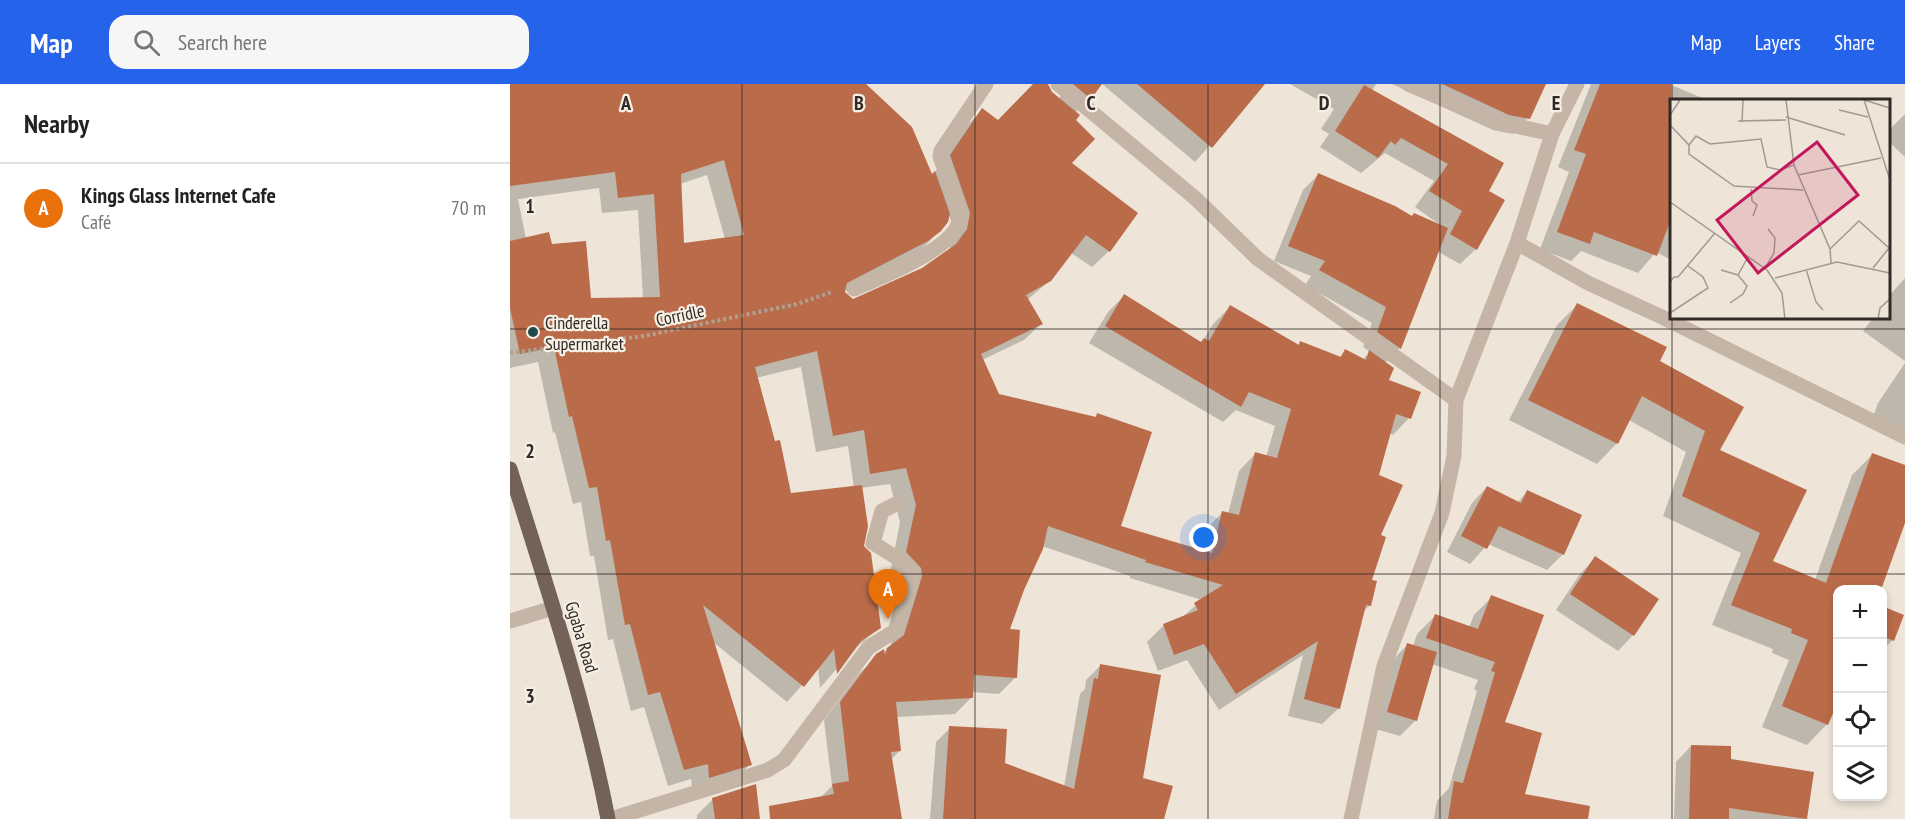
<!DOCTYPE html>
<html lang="en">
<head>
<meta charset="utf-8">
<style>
	:root { --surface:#fff; --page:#f6f6f6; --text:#222; --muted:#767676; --line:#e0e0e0; --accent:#2563eb }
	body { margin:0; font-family:"PT Sans Narrow",sans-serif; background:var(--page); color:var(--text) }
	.controls { position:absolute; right:18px; bottom:18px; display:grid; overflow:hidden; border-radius:12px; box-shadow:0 3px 9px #0003 }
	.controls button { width:54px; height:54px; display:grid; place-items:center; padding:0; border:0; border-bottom:2px solid var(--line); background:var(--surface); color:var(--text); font:30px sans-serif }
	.you { position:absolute; left:694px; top:454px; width:21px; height:21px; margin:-15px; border:4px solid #fff; border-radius:50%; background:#1a73e8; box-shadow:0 0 0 9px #1a73e833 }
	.badge { display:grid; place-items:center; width:39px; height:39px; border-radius:50%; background:var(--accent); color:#fff; font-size:20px; font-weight:700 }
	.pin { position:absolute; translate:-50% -50px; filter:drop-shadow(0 2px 3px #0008) }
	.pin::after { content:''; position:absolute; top:32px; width:21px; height:18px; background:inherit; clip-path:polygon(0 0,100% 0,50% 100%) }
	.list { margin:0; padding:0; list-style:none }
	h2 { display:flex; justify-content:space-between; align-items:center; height:78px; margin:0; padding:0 24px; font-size:26px }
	h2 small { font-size:20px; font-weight:400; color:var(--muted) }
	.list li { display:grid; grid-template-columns:39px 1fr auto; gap:18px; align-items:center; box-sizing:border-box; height:90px; padding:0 24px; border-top:2px solid var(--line) }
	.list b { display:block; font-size:22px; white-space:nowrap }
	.list p { margin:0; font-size:20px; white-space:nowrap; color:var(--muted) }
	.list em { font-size:20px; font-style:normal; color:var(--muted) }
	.icon { flex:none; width:33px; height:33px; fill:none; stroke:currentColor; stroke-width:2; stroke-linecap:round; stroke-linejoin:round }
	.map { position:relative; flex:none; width:1395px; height:735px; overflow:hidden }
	header { display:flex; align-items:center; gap:36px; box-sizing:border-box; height:84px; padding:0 30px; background:var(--accent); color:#fff }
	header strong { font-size:28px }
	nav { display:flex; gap:33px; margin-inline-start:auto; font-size:21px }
	.search { width:420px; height:54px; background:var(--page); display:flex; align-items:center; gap:15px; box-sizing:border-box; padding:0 21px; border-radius:18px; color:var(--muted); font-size:22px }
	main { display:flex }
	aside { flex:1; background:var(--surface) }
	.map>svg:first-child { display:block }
</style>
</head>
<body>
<header>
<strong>Map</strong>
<div class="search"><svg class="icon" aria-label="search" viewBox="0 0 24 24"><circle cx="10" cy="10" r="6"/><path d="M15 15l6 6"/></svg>Search here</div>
<nav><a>Map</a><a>Layers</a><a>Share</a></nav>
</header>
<main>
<aside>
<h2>Nearby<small></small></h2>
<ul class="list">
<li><span class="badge" style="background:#e8710a">A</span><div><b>Kings Glass Internet Cafe</b><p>Café</p></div><em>70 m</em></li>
</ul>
</aside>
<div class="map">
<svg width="1395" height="735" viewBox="0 0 1395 735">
	<rect width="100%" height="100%" fill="#eee5d8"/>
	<path fill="#0003" fill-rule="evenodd" d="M0 0H353L422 92 456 42 473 26 488 37 525 0 548 16 559 0H590L565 29 560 79 599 167 582 183 561 169 543 194 517 216 531 240 514 256 472 276 488 311 584 334 588 331 609 443 691 467 696 445 712 429 718 430 729 387 745 370 756 373 765 342 726 326 713 338 579 259 598 228 614 212 691 260 703 240 720 223 787 262 791 258 829 274 835 267 852 276 860 268 853 263 862 239 795 201 801 192 764 177 793 106 808 91 902 133 933 143 905 123 924 97 875 69 851 89 810 63 819 50 811 45 824 25 780 0H866L862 7 977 107 966 165 950 180 927 167 890 264 875 279 877 296 909 309 899 334 883 351 879 349 867 391 869 452 860 497V521L853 528 829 624 812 640 778 632 793 571 709 626 677 576 648 587 637 558 654 541 670 535 692 516 620 494V492L532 462 512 505 498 547 505 594 489 610 462 608 461 614 445 630 386 633 390 666 381 676 390 735H289L322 702 314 636 349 589 380 563 396 511 395 501 381 485 390 438 380 400 351 404 352 462 370 543 341 568 310 604 308 583 277 618 203 558 240 680 224 697 183 710 181 695 158 702 134 623 121 627 103 555 98 556 84 472H80L71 418 63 420 45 348 43 349 28 278 0 284ZM197 91 215 155 173 161 170 100ZM89 104 92 129 128 126 133 214 79 216 40 161 16 155 8 115ZM439 129 444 150 439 166 431 174 394 195 348 216 338 215 334 207 384 183 413 164 430 146ZM291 283 306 368 338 362 344 404 280 410 246 294Z
		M592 0H754L685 78Z
		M882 0H1034L1018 34 1003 50 983 46Z
		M1081 0H1159L1197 16H1161V176L1146 168 1128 189 1071 167 1061 177 1030 165 1059 88 1048 83Z
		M1395 30V73L1378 57V47Z
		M1395 194V277L1353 247 1363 234H1378V213Z
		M1067 221 1148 278 1232 324 1208 367 1295 407 1261 478 1305 496 1342 391 1362 371 1395 382V434L1328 506 1317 640 1297 661 1252 643 1279 576 1262 569 1263 565 1202 541 1231 469 1153 432 1176 368 1119 336 1107 359 1087 380 999 336 1047 241Z
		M1395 279V359L1362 336 1368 319Z
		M977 403 1007 419 1017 408 1070 432 1053 470 1037 486 978 460 960 480 937 468 962 419Z
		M1085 474 1123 551 1108 567 1046 526 1070 490Z
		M982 513 993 639 1013 711 1028 735H924L927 717 939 704 967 607 964 605 968 596 922 580 906 636 890 652 862 644 882 577 897 561 903 562 907 550 925 532 959 544 964 531Z
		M1372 523 1383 556 1372 566Z
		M591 581 632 695 652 735H420L426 658 440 644 493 680 554 703 570 610 575 605 576 596Z
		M1181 662 1219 677 1302 689 1295 735H1164L1166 678Z
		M203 715 248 735H187V731Z"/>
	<path fill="#ba6c4a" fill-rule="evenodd" d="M0 0H356L402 43 422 90 425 87 440 130 438 138 431 147 418 157 337 199 335 208 343 215 412 184 446 160 457 145 460 129 440 71 472 24 488 36 523 0H538L542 8 570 31 566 36 585 55 562 79 628 129 600 168 576 151 541 197 516 211 533 240 471 270 489 310 586 333 587 329 642 348 611 442 702 469 712 427 729 431 745 368 767 374 781 325 739 308 731 323 595 242 614 210 691 258 694 254 699 257 720 221 789 261 790 257 831 273 835 265 856 276 859 266 884 284 879 296 911 308 901 335 886 330 869 391 893 401 871 451 876 453 862 496 867 497 861 522 856 521 830 625 794 615 808 557 726 610 694 560 664 571 653 540 688 526 684 519 713 501 635 478 636 476 538 442 533 465 514 506 500 545 510 546 507 594 464 591 463 614 386 618 391 667 381 668 392 735H260L259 722 324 710 322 700 339 697 330 618 366 570 374 565 375 571 377 564 394 551 412 492 411 484 396 468 406 421 396 384 360 390 354 346 323 352 307 267 245 283 265 357 270 356 281 409 352 401 358 442 354 462 361 469 371 544 351 557 327 590 324 565 294 603 193 521 242 681 199 694 198 680 174 686 150 608 138 611 120 540 115 541 100 456 96 457 87 403 79 404 62 332 59 333 44 263 10 270 0 224V157L39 148 42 160 76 157 81 214 150 213 144 110 108 114 105 88 0 102ZM214 76 234 151 174 159 171 90Z
		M563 0H592L581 15Z
		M627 0H755L702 64Z
		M932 0H1036L1020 35 999 31Z
		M1090 0H1161V135L1147 172 1084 148 1080 160 1047 148 1076 70 1064 66Z
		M854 1 994 79 979 107 995 116 967 166 940 150 952 127 919 107 938 80 891 54 885 61 881 57 868 74 825 47Z
		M808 89 885 122 902 132 904 129 938 144 891 265 867 248 876 223 809 186 815 177 778 162Z
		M1067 219 1157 263 1150 277 1234 323 1210 366 1297 406 1263 477 1316 499 1362 369 1395 381V439L1371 506H1328V618L1318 641 1272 622 1298 556 1281 549 1282 545 1221 521 1250 449 1172 412 1195 347 1132 312 1108 360 1018 316Z
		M977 402 1011 419 1017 406 1072 431 1054 471 989 442 977 465 951 452Z
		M1085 472 1149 515 1124 552 1060 510Z
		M981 511 1034 531 995 638 1032 649 1015 710 1080 722 1078 735H938L944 697 953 699 985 588 981 587 985 578 916 554 925 530 968 545Z
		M1372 522 1394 531 1384 557 1372 552Z
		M897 559 927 568 907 637 877 628Z
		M590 580 651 591 633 694 663 702 654 735H433L439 642 497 645 495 679 564 705 584 594 588 595Z
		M1181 661 1221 662V675L1304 688 1297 735 1219 724V735H1179Z
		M246 700 250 735H205L202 714Z"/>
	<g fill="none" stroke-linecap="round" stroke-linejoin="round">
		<path stroke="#b0a090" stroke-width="4" stroke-dasharray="3 3" stroke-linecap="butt" d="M0 269 134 252 287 220 322 208"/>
		<path stroke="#c4b5a6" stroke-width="15" d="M548 0 685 114 748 175 946 316
			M898 0 988 38 1042 50
			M1007 159 1078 199 1154 234 1395 353
			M344 205C368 194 453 163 450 130 448 112 436 90 430 73L431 67 476 0
			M0 537 43 524
			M101 735 258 686 274 676 359 563 385 547 403 490 395 479 363 459 372 427 386 420
			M841 735 874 582 932 429 944 372 946 316 1007 159 1042 50 1067 0"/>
		<path stroke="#726258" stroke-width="15" d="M0 385C36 501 75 616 98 735"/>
	</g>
	<path fill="none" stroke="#312a26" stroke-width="1.5" stroke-opacity="0.55" d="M232 0V735M465 0V735M698 0V735M930 0V735M1162 0V16M1162 234V735M0 245H1395M0 490H1395"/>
	<circle fill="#20494e" stroke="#f6efe4" stroke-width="2" cx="23" cy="248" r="6"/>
	<g text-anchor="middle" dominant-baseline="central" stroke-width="4.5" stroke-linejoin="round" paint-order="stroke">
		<g font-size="18" fill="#312a26" stroke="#f6efe4">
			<text transform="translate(170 231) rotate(-12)">Corridle</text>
			<text transform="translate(72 553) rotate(73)">Ggaba Road</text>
		</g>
		<g font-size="18" fill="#312a26" stroke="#f6efe4" text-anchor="start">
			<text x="35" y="238">Cinderella<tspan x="35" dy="21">Supermarket</tspan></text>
		</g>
	</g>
	<g transform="translate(1160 15)">
		<rect width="220" height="220" fill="#eee5d8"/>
		<path fill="none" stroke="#a29a91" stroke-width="1.5" d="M116 1 124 66 160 150 161 164M194 1 220 81M194 1 220 9M169 11 198 18M0 16 10 1M116 18 175 36M68 22 116 21M72 23 73 1M0 26 19 46 26 37 40 45 91 40 97 68 110 71 124 66M19 46V55L64 87 133 91M128 76 211 59M81 90 82 102 87 106 83 117M0 103 97 171 112 194 115 220M160 150 189 122 219 149M95 169 104 154 105 139 98 130M203 169 219 149M136 170 146 203 153 211M51 171 68 176 77 187 73 195 60 204M68 176 78 158M105 179 167 163 220 174M0 183 4 178H8L45 134M0 214 38 189 33 178 18 167M208 220 210 209 220 200"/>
		<path fill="#c2185b" fill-opacity="0.15" stroke="#c2185b" stroke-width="3" d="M147 43 188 96 88 174 47 121Z"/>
		<rect width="220" height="220" fill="none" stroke="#312a26" stroke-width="3"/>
	</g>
	<g font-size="20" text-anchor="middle" font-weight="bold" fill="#312a26" stroke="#f6efe4" stroke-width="4.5" stroke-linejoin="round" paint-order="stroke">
		<text x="116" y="26">A</text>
		<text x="349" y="26">B</text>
		<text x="581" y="26">C</text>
		<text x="814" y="26">D</text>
		<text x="1046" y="26">E</text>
		<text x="20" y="129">1</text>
		<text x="20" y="374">2</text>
		<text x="20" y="619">3</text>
	</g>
</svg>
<div class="controls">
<button>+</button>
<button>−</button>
<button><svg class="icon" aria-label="locate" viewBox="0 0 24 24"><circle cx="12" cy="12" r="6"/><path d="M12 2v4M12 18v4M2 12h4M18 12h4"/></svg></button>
<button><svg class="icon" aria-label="layers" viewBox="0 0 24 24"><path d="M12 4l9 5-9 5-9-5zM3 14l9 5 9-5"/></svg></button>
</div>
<div class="you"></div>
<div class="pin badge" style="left:378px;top:535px;background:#e8710a">A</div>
</div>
</main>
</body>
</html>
